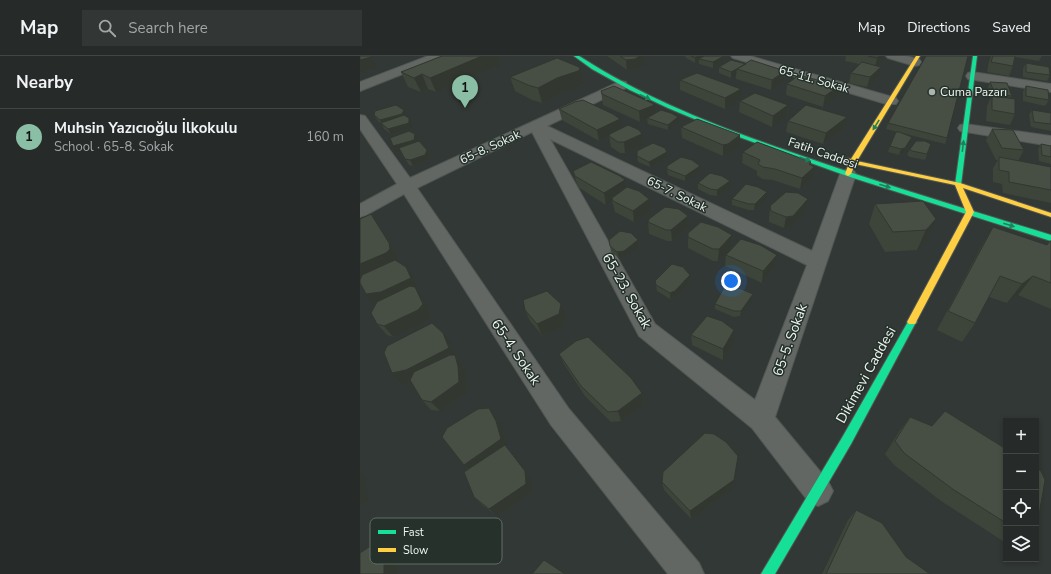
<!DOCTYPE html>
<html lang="en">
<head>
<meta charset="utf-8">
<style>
	:root { --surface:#262a28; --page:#323634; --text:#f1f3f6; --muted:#a4a7a8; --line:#424645; --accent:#8abfa5 }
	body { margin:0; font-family:"Nunito Sans",sans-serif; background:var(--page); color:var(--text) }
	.controls { position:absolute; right:12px; bottom:12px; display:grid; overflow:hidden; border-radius:0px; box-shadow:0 2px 6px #0003 }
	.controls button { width:36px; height:36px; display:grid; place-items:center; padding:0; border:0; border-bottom:1px solid var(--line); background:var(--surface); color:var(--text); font:20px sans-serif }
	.you { position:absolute; left:371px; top:225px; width:14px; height:14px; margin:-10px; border:3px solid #fff; border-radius:50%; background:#1a73e8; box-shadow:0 0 0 6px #1a73e833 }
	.badge { display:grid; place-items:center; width:26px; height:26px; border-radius:50%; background:var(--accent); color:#111; font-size:13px; font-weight:700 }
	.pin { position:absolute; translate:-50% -33px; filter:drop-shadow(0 1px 2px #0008) }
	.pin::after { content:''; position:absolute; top:21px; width:14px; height:12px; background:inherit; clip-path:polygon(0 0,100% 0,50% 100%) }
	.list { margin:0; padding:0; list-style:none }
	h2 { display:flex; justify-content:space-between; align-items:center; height:52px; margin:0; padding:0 16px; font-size:17px }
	h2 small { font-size:13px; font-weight:400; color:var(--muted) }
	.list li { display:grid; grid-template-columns:26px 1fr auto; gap:12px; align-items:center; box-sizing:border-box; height:56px; padding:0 16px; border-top:1px solid var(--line) }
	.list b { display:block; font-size:15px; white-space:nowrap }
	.list p { margin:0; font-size:13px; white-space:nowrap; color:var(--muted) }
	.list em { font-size:13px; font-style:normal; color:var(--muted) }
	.icon { flex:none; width:22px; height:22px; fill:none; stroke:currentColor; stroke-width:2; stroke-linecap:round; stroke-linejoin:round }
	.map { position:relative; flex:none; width:691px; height:518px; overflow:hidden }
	header { display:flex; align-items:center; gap:24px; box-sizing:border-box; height:56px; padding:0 20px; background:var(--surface); border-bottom:1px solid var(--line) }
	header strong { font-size:19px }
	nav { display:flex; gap:22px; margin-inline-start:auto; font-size:14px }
	.search { width:280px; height:36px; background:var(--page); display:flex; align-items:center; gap:10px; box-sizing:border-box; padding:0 14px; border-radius:0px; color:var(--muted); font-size:15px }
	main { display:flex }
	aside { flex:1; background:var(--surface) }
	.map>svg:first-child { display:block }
</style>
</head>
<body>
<header>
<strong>Map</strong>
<div class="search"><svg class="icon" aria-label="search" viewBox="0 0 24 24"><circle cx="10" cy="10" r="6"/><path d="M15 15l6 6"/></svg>Search here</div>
<nav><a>Map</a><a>Directions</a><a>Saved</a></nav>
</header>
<main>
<aside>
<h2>Nearby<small></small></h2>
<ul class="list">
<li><span class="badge">1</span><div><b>Muhsin Yazıcıoğlu İlkokulu</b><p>School · 65-8. Sokak</p></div><em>160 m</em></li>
</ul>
</aside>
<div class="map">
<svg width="691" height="518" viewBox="0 0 691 518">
	<rect width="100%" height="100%" fill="#323835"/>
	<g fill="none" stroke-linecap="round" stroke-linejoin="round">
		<defs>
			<path id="street" d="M68 0H85L83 2 0 35V26Z
				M371 0H390L536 42 538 45 536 48H526L373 2Z
				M526 0H546L559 3 561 6 559 9 555 10 528 2Z
				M612 16 691 28V36L608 23 606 20 608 17Z
				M261 25 266 26 267 29 266 32 187 70 452 195 480 118 482 115 488 113 494 115 496 118 415 361 468 425 473 435 468 445 458 450 448 445 392 372 279 280 172 76 57 132 209 353 339 507 344 518H308L191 369 44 138 6 159 0 161V148L37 128 0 73V59L5 60 50 122ZM190 83 447 209 395 344 295 268Z
				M605 68 691 80V90L600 75 598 72 600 69Z"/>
			<path id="fast" d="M214 0H219C284 42 356 70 428 95 515 126 603 152 691 179V185L487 120 368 77 308 52 270 34 232 13Z
				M613 0H617L601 129 598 131 595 129Z
				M552 262 555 264 557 266 555 268 491 388 415 518H401L483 380 549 264Z"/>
			<path id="slow" d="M556 0H560L497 105 600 127 691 157V161L603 132 614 156 555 268H549L547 266 606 156 595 129 495 108 491 118 488 120 485 118 489 107 482 104 485 102 491 103Z"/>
		</defs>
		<use href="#street" stroke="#515753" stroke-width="2"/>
		<use href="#fast" stroke="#515753" stroke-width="2"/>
		<use href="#slow" stroke="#515753" stroke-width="2"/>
		<use href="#street" fill="#626764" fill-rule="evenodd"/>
		<use href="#fast" fill="#16e098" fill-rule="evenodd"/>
		<use href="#slow" fill="#ffcf43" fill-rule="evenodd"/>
	</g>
	<path fill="#3d443a" d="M82 0H138L141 8 76 36 68 33 61 36 48 31 41 16Z
		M247 0H284L285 8 276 13 267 14Z
		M325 0H364L363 5 353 12 339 8V5L335 7 326 2Z
		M486 0H523L521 7 517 10 518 21 507 31 489 27 491 17 499 8 485 5Z
		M631 0H682L679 5 655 1 653 10 649 20 627 16 629 5Z
		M666 7 690 19 687 25 663 21V12Z
		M386 8 425 15 424 25 411 34 376 23V19L371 22 359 17V11Z
		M150 21 223 28 221 30 201 37 182 47 172 44 155 35Z
		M320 24 380 43 365 53 320 34Z
		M630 26 652 40 650 42 655 58 650 69 626 65 627 50 631 41 628 31Z
		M427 28 477 40 463 51 426 39Z
		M666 30 689 44 685 50 663 45V35Z
		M241 35 294 58 319 67 308 74 288 68 287 63 280 66 243 49Z
		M380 45 428 49 427 60 412 71 379 56Z
		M199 53 261 73 282 78 284 89 265 97H260L251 91 249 80 239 85 202 64Z
		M672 54 691 57V75L671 71 669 59Z
		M14 59 46 60 52 68V72L31 78 24 73 22 68 18 65Z
		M487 61 484 72 463 88 426 76 428 65Z
		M528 67 587 82 585 88 542 77 550 87 543 98 539 99 528 96 530 90 538 76 526 73Z
		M321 71 380 90 368 99 363 100 322 82Z
		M632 73 664 94 658 105 691 111V147L643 137 642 128 633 126V112L638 104H636L626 84Z
		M58 84V86L70 100 68 104 53 110 49 109 40 94 36 96Z
		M571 88 565 104 550 101 547 99 550 93Z
		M681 88 691 90V108L679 105 678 93Z
		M307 96V102L290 111 278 106 277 100Z
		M383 96 450 108 452 123 440 133 413 124 402 123 397 119V115L382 107Z
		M340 110V115L325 125 308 119 307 113Z
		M213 115 265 124 266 131 289 143 291 155 274 166 255 156 252 145 246 149 218 131Z
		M370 125V131L357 140 350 139 338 133V127Z
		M407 136V142L394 154H389L372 149V143Z
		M448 143 445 155 431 171 424 172 409 166V162L410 150Z
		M515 148 576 163 567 182 557 194 525 196 509 168Z
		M0 163 19 170 37 198 38 204 37 206 54 223 59 233 57 234 63 242 71 259 67 265 33 281 27 279 17 268 15 249 1 220 0 221Z
		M288 166 328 171 312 185H307L289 178Z
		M633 171 687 189 691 185V253L658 239 647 247 629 241 615 267 602 286 577 274 621 191Z
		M372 179 371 191 358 205H353L328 192V181Z
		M278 184 279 190 265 200 259 202 251 196 250 190Z
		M366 199H417L415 210 402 227 365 210Z
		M295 225H330L316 241 310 243 297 235Z
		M392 244 380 260 374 261 355 253V248Z
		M165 254 205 260 204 270 182 279 170 265Z
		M374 274V285L363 304 332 289 331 279Z
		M90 288 97 302 103 310 106 320 107 336 80 355 71 354 62 344 51 326 42 328Z
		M199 298 282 337 284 347 261 365 251 366 225 340 204 308Z
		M550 361 572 370 646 393V487L581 445 534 409 525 398 540 374Z
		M136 362 143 375 148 392V393L171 423 173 436 137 460 122 449 114 441 108 413 104 409Z
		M376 409 373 432 331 463 304 434 302 426Z
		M496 454 546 501 570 518H462L488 464Z"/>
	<path fill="#323730" d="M122 0H138L141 8 76 36 70 22Z
		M280 0H284L285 8 276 13 267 14 266 4Z
		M338 0H346L339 3V5L335 7V2Z
		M364 0 363 5 353 12V6Z
		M520 0H523L521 7 515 12 517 2Z
		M11 1 17 11 0 16V4Z
		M521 11 518 21 507 31 510 21Z
		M220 13 223 28 221 30 201 37 182 47 178 32 197 22Z
		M377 13 376 19 371 22V16Z
		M425 15 424 25 411 34 412 24Z
		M62 18 68 33 61 36 54 22Z
		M479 30 477 40 463 51 465 40Z
		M381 33 380 43 365 53V42Z
		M294 48 295 59 287 62V63L280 66 279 55Z
		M428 49 427 60 412 71 413 60Z
		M44 54 46 60 22 68 20 64Z
		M318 61 319 67 308 74V69Z
		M487 61 484 72 463 88 466 77Z
		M49 62 52 68V72L31 78 28 73Z
		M260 63 261 74 239 85 237 74Z
		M55 78 58 84 57 90 36 96 33 90Z
		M282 78 284 89 265 97 264 86Z
		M380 79V90L368 99 363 100V89Z
		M552 81 550 87 543 98 539 99 541 93Z
		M67 94 70 100 68 104 53 110 50 104Z
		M307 96V102L290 111 289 106Z
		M451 106 449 116 454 111 452 123 440 133 442 122Z
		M340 110V115L325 125V120Z
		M265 124 267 136 252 142V145L246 149 244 137Z
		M370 125V131L357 140V134Z
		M407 136V142L394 154 395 148Z
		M289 143 291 155 274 166 273 155Z
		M448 143 445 155 431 171 424 172 426 161Z
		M11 158 37 198 38 204 34 209 10 219 0 221V208Z
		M328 160V171L312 185 311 174Z
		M576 163 567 182 557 194 566 174Z
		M372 179 371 191 358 205 359 193Z
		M278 184 279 190 265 200 259 202 257 196Z
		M417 199 415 210 402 227 403 215Z
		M46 211 54 223 59 233 57 234 63 242 71 259 67 265 33 281 24 270 16 250 6 238Z
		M330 219V225L316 241 310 243V237Z
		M673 220 658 239 647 247 662 228Z
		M393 238 392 244 380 260 381 255Z
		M201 248 205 260 204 270 182 279 177 268Z
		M374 274V285L363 304V293Z
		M83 277 90 288 97 302 103 310 106 320 107 336 80 355 71 346 55 325 42 328 32 317Z
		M282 337 284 347 261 365 258 355Z
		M129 352 136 362 143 375 148 392 113 417 104 409Z
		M378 400 373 432 331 463 330 455Z
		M165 415 171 423 173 436 137 460 129 453Z
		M0 416 4 420 8 444 0 449Z
		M12 489 25 496 37 507V518H24Z"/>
	<path fill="#474f44" stroke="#323730" d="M0 0H11V1L0 4Z
		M82 0H122L70 22 62 18 54 22 41 16Z
		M260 0H280L275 3 266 4Z
		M331 0H338L335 2Z
		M344 0H364L353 6 339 3Z
		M508 0H520L517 2Z
		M566 0H608L587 82 528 67Z
		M633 0H655L653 10 631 6Z
		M197 2 219 11 220 13 218 15 197 22 178 32 168 29 150 21Z
		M371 4 386 8 371 16 359 11Z
		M391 4 425 15 412 24 377 13Z
		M502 6 521 11 510 21 491 17Z
		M666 7 689 11 690 19 666 16Z
		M337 17 381 33 365 42 320 24Z
		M439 19 479 30 465 40 427 28Z
		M630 26 647 27 652 40 635 38Z
		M254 30 294 48 292 50 279 55 242 38 241 35Z
		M666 30 688 34 689 44 666 40Z
		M395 37 428 49 413 60 380 45Z
		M632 40 655 43V58L632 54Z
		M223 44 253 58 260 63 237 74 199 53 215 46Z
		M36 49 44 54 42 58 20 64 14 59 15 55Z
		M446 49 487 61 466 77 428 65Z
		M301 54 311 57 318 61 308 69 287 62Z
		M672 54 691 57V68L674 66Z
		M44 59 49 62V67L28 73 21 67Z
		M337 63 380 79 368 88 363 89 321 71Z
		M268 69 279 74 282 78 264 86H258L249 80 250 78Z
		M632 73 653 74 664 94 642 92Z
		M49 75 55 78 54 84 33 90 30 82Z
		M536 76H539L552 81 545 92 541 93 530 90Z
		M59 85 67 94 65 99 50 104 45 103 39 92Z
		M556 85H565L571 88 567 98 552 95 550 93Z
		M397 86 451 106 449 108 454 111 442 122 415 113 403 111 398 108 400 104 383 96Z
		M293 87 305 92 307 96 289 106 277 100V95Z
		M681 88 691 90V101L682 99Z
		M321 101 332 104 340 110 325 120 307 113V110Z
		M639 101 691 111V134L649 126V116L639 114Z
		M231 106 260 120 265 124 244 137 215 120 213 115Z
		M350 117 362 120 370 125 357 134 350 133 338 127Z
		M386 128 398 131 407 136 395 148H389L372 143Z
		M267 131 279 135 289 143 273 155 253 145 252 142Z
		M426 136 438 137 448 143 433 160 426 161 411 155 410 150Z
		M563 145 576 163 566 174 533 176 515 148Z
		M305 151 319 153 328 160 311 174H306L288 166 289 163Z
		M11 158 29 187 30 193 26 197 0 208V163Z
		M341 166 358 171 372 179 359 193H353L328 181V177Z
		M633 171 687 189 690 185H691V227L673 220 662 228 640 220 615 267 588 255Z
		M260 175 271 177 278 184 264 195 257 196 250 190 249 184Z
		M381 183 400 189 417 199 403 215 366 199Z
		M35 204 46 211 51 222 21 236 6 238 0 227V224L2 219Z
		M312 208 323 211 330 219 315 235 310 237 296 229 295 225Z
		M50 230 55 231 63 248 58 254 24 270 17 268 11 257 17 246Z
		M365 230 381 233 393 238 381 255H374L355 248Z
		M187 235 201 248 199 258 177 268 165 254 163 244Z
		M347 260 362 265 374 274 363 293 331 279Z
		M72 267 83 277 89 292 46 314 32 317 24 297 27 290Z
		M228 281 271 322 282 337 258 355 248 356 221 330 199 298 216 285Z
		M90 299H95L98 310 99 326 71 346 62 344 50 324 54 316Z
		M129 352 136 365 141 383 104 409 82 381 87 372 118 353Z
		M585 355 646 393V467L594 434 544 397 535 385 550 361 572 370Z
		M345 377 354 378 366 386 378 400 374 424 330 455 302 426 303 416Z
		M145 389 165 415 166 428 129 453 114 441 104 416Z
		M676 412 681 415 685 424 678 465 676 467Z
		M496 454 522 467 546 501 570 518H466Z
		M12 489 24 501V518H0V497Z
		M184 504 205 518H172Z"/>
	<defs><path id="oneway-solid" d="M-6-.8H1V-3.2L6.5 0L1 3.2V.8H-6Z"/></defs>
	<g fill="#1e805c">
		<use href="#oneway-solid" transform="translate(285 41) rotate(25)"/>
		<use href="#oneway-solid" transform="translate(516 69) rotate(122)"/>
		<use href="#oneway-solid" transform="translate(603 90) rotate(-83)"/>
		<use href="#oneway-solid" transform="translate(445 103) rotate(19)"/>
		<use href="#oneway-solid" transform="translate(525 130) rotate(17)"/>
		<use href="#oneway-solid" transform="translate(649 169) rotate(18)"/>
	</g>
	<circle fill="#acb4af" stroke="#25312a" stroke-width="1.5" cx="572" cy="36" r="4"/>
	<g text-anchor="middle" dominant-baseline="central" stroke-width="3" stroke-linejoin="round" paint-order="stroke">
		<g font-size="12" fill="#eef6f1" stroke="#25312a">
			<text transform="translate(454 23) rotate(16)">65-11. Sokak</text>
			<text transform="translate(130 91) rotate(-25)">65-8. Sokak</text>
			<text transform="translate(463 97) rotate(19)">Fatih Caddesi</text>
			<text transform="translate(317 138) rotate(26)">65-7. Sokak</text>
		</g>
		<g font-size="12" fill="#eef6f1" stroke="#25312a" text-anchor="start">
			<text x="580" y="36">Cuma Pazarı</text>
		</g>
		<g font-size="14" fill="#eef6f1" stroke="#25312a">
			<text transform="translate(267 235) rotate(60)">65-23. Sokak</text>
			<text transform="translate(430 284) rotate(-70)">65-5. Sokak</text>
			<text transform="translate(156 296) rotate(56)">65-4. Sokak</text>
			<text transform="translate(506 319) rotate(-61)">Dikimevi Caddesi</text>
		</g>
	</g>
	<rect x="10" y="462" width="132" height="46" rx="6" fill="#25312a" stroke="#616c66" stroke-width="1"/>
	<rect x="18" y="474" width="18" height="4" fill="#16e098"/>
	<rect x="18" y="492" width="18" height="4" fill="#ffcf43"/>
	<g font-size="11" fill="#eef6f1">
		<text x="43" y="480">Fast</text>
		<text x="43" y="498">Slow</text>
	</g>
</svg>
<div class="controls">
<button>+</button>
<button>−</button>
<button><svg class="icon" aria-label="locate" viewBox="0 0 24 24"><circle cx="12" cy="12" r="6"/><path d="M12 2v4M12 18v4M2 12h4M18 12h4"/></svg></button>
<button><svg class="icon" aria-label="layers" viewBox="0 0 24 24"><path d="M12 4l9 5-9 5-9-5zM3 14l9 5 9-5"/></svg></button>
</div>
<div class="you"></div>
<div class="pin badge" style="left:105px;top:52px">1</div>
</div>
</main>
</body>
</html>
